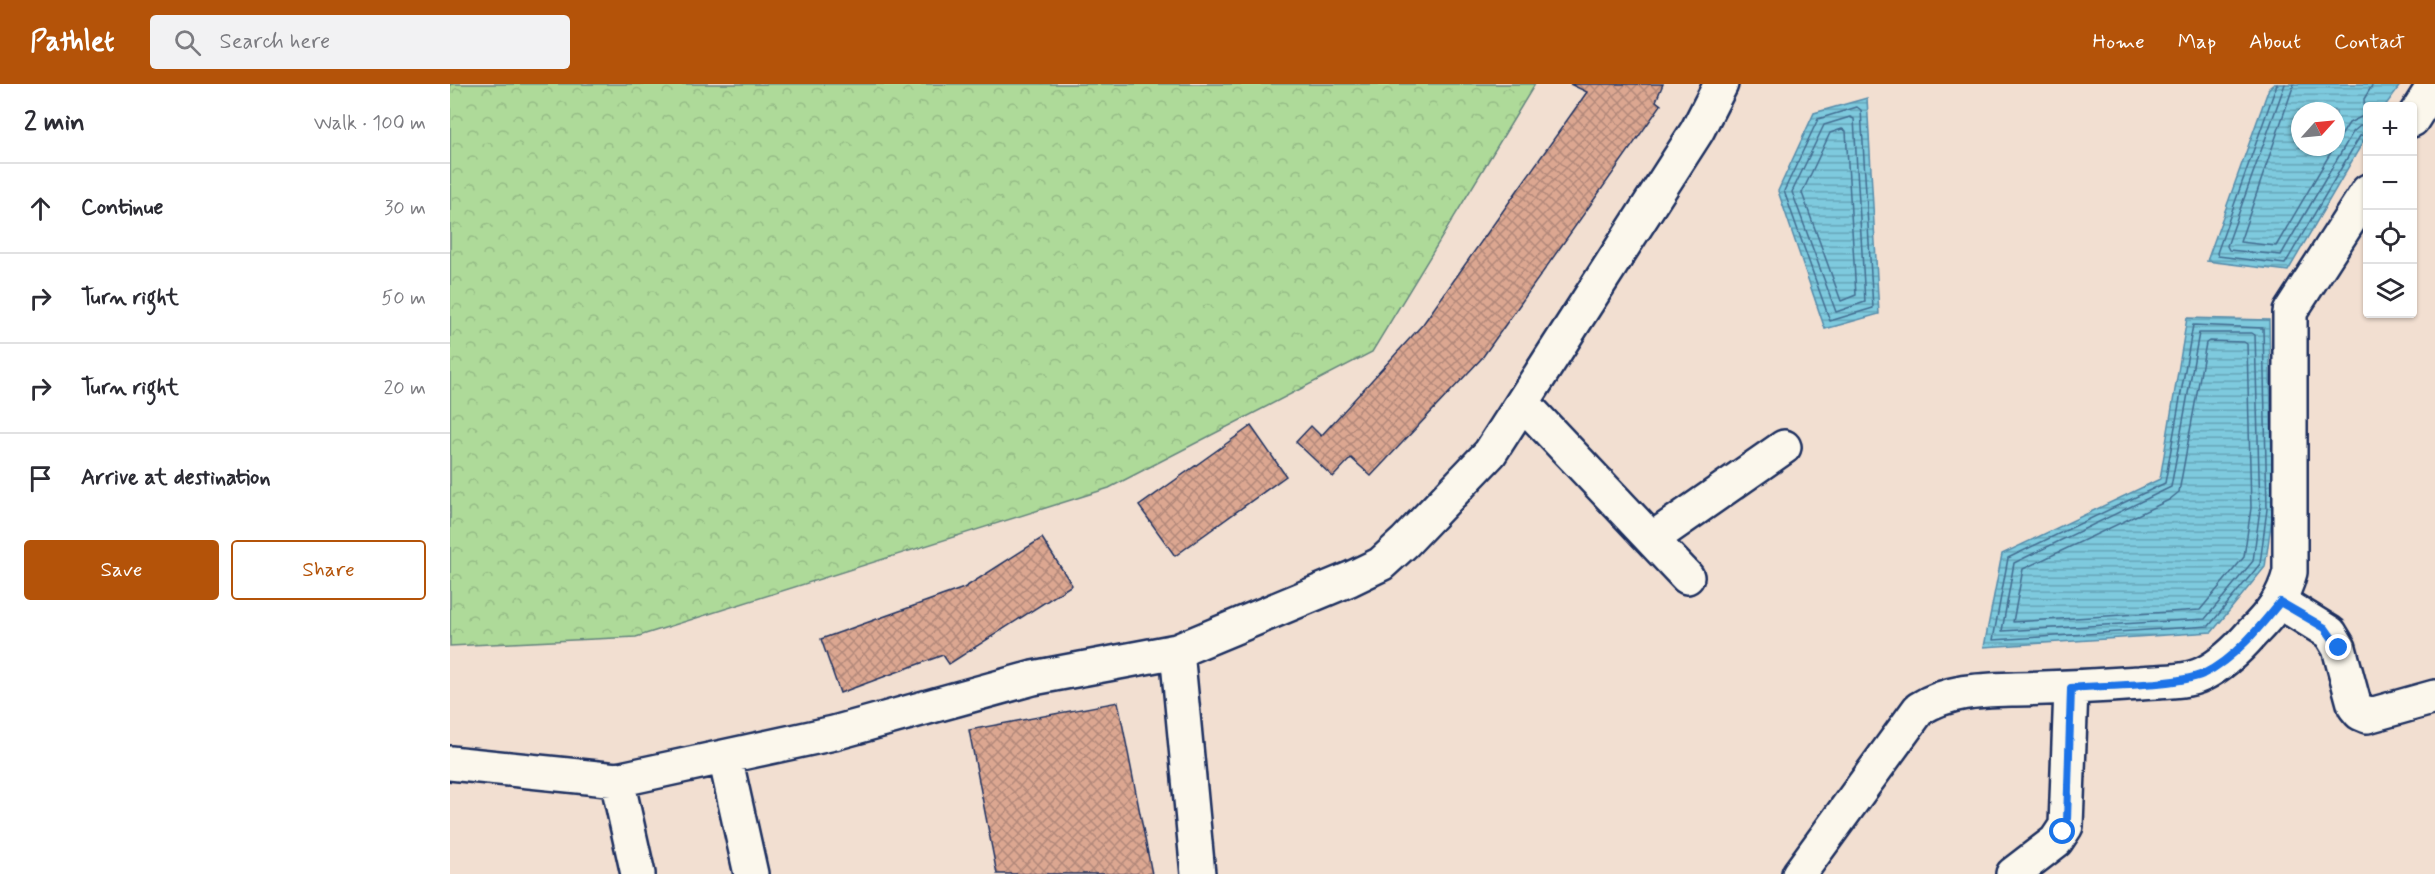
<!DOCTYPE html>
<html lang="en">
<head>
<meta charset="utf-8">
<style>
	:root { --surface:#fff; --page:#f2f2f3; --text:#2b2b33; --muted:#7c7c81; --line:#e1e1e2; --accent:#b45309 }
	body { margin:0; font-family:Mynerve,sans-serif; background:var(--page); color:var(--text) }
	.controls { position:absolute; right:18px; top:18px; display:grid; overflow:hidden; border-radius:6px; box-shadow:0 2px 4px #0004 }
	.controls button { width:54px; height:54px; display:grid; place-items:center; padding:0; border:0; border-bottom:2px solid var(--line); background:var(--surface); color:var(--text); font:30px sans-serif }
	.compass { position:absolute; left:1841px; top:18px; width:54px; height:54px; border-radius:50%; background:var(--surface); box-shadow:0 2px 4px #0004; rotate:63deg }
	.stop { position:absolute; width:18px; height:18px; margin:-14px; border:4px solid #1a73e8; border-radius:50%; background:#fff }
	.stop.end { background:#1a73e8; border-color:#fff; box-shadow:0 2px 6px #0008 }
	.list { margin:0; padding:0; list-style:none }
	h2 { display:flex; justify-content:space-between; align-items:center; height:78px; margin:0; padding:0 24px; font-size:26px }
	h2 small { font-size:20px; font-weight:400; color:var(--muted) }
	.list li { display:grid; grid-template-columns:39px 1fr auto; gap:18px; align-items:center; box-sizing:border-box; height:90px; padding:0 24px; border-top:2px solid var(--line) }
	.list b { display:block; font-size:22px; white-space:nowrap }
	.list em { font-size:20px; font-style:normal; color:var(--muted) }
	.actions { display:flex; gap:12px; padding:18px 24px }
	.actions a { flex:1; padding:14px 0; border:2px solid var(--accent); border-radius:6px; text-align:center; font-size:21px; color:var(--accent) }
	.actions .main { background:var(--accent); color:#fff }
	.icon { flex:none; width:33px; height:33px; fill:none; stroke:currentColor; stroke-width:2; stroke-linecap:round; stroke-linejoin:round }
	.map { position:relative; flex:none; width:1985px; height:790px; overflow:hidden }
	header { display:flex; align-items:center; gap:36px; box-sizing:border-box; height:84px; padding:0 30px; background:var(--accent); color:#fff }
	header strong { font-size:28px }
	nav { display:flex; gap:33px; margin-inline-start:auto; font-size:21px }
	.search { width:420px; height:54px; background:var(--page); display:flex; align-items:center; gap:15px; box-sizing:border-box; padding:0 21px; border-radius:6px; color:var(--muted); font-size:22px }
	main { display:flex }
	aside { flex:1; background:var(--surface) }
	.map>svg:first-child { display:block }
</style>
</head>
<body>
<header>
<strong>Pathlet</strong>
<div class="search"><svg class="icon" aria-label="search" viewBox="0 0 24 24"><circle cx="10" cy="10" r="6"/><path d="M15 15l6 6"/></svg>Search here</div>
<nav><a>Home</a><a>Map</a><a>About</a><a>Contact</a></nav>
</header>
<main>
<aside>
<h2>2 min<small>Walk · 100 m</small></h2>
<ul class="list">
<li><svg class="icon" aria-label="ahead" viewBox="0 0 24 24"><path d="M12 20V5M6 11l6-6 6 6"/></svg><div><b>Continue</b></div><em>30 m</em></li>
<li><svg class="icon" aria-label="right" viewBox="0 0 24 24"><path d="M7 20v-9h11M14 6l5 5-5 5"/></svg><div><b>Turn right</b></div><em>50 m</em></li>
<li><svg class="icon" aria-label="right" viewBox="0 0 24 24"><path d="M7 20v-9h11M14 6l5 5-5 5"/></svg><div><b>Turn right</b></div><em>20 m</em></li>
<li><svg class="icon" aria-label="arrive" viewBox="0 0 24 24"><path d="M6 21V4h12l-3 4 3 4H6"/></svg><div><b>Arrive at destination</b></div></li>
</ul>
<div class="actions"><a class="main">Save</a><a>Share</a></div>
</aside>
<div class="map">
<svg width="1985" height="790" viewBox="0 0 1985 790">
	<defs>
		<pattern id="forest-crowns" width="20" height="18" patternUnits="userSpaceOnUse" patternTransform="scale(1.5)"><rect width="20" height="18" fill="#aeda99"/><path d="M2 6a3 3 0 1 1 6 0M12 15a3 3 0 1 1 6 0" fill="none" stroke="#95bb86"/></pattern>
		<pattern id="water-rules" width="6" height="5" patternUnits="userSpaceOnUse" patternTransform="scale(1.5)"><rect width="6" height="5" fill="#7ecade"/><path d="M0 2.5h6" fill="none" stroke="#66a4b7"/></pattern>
		<pattern id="building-cross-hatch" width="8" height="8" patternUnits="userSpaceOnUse" patternTransform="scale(1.5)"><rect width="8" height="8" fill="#dca791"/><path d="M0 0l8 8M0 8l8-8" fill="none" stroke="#b2887a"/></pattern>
	</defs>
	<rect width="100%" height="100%" fill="#f2dfd1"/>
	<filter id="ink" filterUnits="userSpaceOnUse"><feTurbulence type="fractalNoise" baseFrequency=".0167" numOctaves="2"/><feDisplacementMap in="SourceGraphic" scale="12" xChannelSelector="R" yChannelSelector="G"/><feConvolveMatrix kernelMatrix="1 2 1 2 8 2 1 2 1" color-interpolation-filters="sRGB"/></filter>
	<g filter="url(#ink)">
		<path fill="url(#forest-crowns)" stroke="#64847c" stroke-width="1.5" d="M0 0H1085L922 268 659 404 186 553 0 562Z"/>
		<path fill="url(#water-rules)" stroke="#568cab" stroke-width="1.5" fill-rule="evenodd" d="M1824 0H1951L1935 22H1918L1917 51 1838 187 1757 177 1819 4ZM1850 27H1886V63H1850Z
			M1417 14 1429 230 1375 245 1328 107 1364 29Z
			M1737 234 1819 236 1823 426 1815 483 1762 548 1534 563 1552 470 1710 395Z"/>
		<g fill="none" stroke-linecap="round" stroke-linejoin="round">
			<path stroke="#436d91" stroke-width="1.5" d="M1827 0 1767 169 1768 172 1835 180 1910 52 1918 49
				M1835 0 1777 162 1779 166 1831 171 1903 48 1910 42 1918 41
				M1844 0 1790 158 1826 162 1884 63
				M1407 23 1411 26 1423 224 1380 237 1334 107 1368 35Z
				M1400 33 1404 35 1415 218 1386 228 1342 108 1374 41Z
				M1392 45 1396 47 1406 211 1391 217 1352 109 1380 49Z
				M1886 60 1899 39 1915 31 1914 15 1923 0
				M1743 241 1813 244 1817 425 1810 480 1759 542 1543 556 1558 474 1715 399Z
				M1749 249H1802L1805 251 1810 425 1803 477 1755 535 1552 547 1564 479 1721 403Z
				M1759 257 1794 258 1797 260 1801 424 1794 473 1750 526 1563 538 1573 485 1719 416 1729 408 1756 259Z"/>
		</g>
		<path fill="url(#building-cross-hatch)" stroke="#1b2f5e" stroke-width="1.5" d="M1120 0H1213L1206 17 1211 21 1032 274 921 392 901 374 883 393 846 358 861 342 871 352 973 240 1137 8Z
			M801 342 836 392 725 472 689 422Z
			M592 454 622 501 499 580 493 571 390 609 371 555 514 504Z
			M668 618 702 790H547L519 646Z"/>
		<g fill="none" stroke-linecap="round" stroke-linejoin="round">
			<defs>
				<path id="minor" d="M1962 36 1985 0
					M1073 319 1237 493
					M1202 455 1334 363
					M1830 518 1880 549 1889 564 1905 623 1910 629 1917 632 1985 613
					M727 567 748 790
					M275 673 301 790
					M0 679 167 696 384 649 583 594 727 567 900 495 931 480 955 458 1040 369 1247 47 1271 0
					M167 696 188 790
					M1349 790 1469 625C1500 606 1531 606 1566 605 1607 604 1648 602 1690 599 1710 597 1734 599 1753 590 1771 581 1789 564 1802 549 1821 530 1833 515 1840 488V228L1918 107
					M1563 790 1606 757 1616 742 1621 604"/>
			</defs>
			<use href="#minor" stroke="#1b2f5e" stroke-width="38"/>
			<use href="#minor" stroke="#fbf7ec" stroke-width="33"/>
		</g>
	</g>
	<g fill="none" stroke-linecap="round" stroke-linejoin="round" filter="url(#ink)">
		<path stroke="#1a73e8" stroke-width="8" d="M1613 748 1617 737 1621 604C1653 601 1726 602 1753 590 1784 575 1809 544 1830 518L1875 544 1889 564"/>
	</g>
</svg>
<div class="controls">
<button>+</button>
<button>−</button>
<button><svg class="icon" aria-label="locate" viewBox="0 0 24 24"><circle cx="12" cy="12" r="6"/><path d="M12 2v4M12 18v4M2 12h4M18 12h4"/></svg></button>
<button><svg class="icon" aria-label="layers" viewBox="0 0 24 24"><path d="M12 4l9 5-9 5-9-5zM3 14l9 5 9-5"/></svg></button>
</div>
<svg class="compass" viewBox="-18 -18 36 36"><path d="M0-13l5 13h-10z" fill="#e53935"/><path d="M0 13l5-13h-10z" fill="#7c7c81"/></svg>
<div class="stop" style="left:1613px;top:748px"></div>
<div class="stop end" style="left:1889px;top:564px"></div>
</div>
</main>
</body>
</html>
